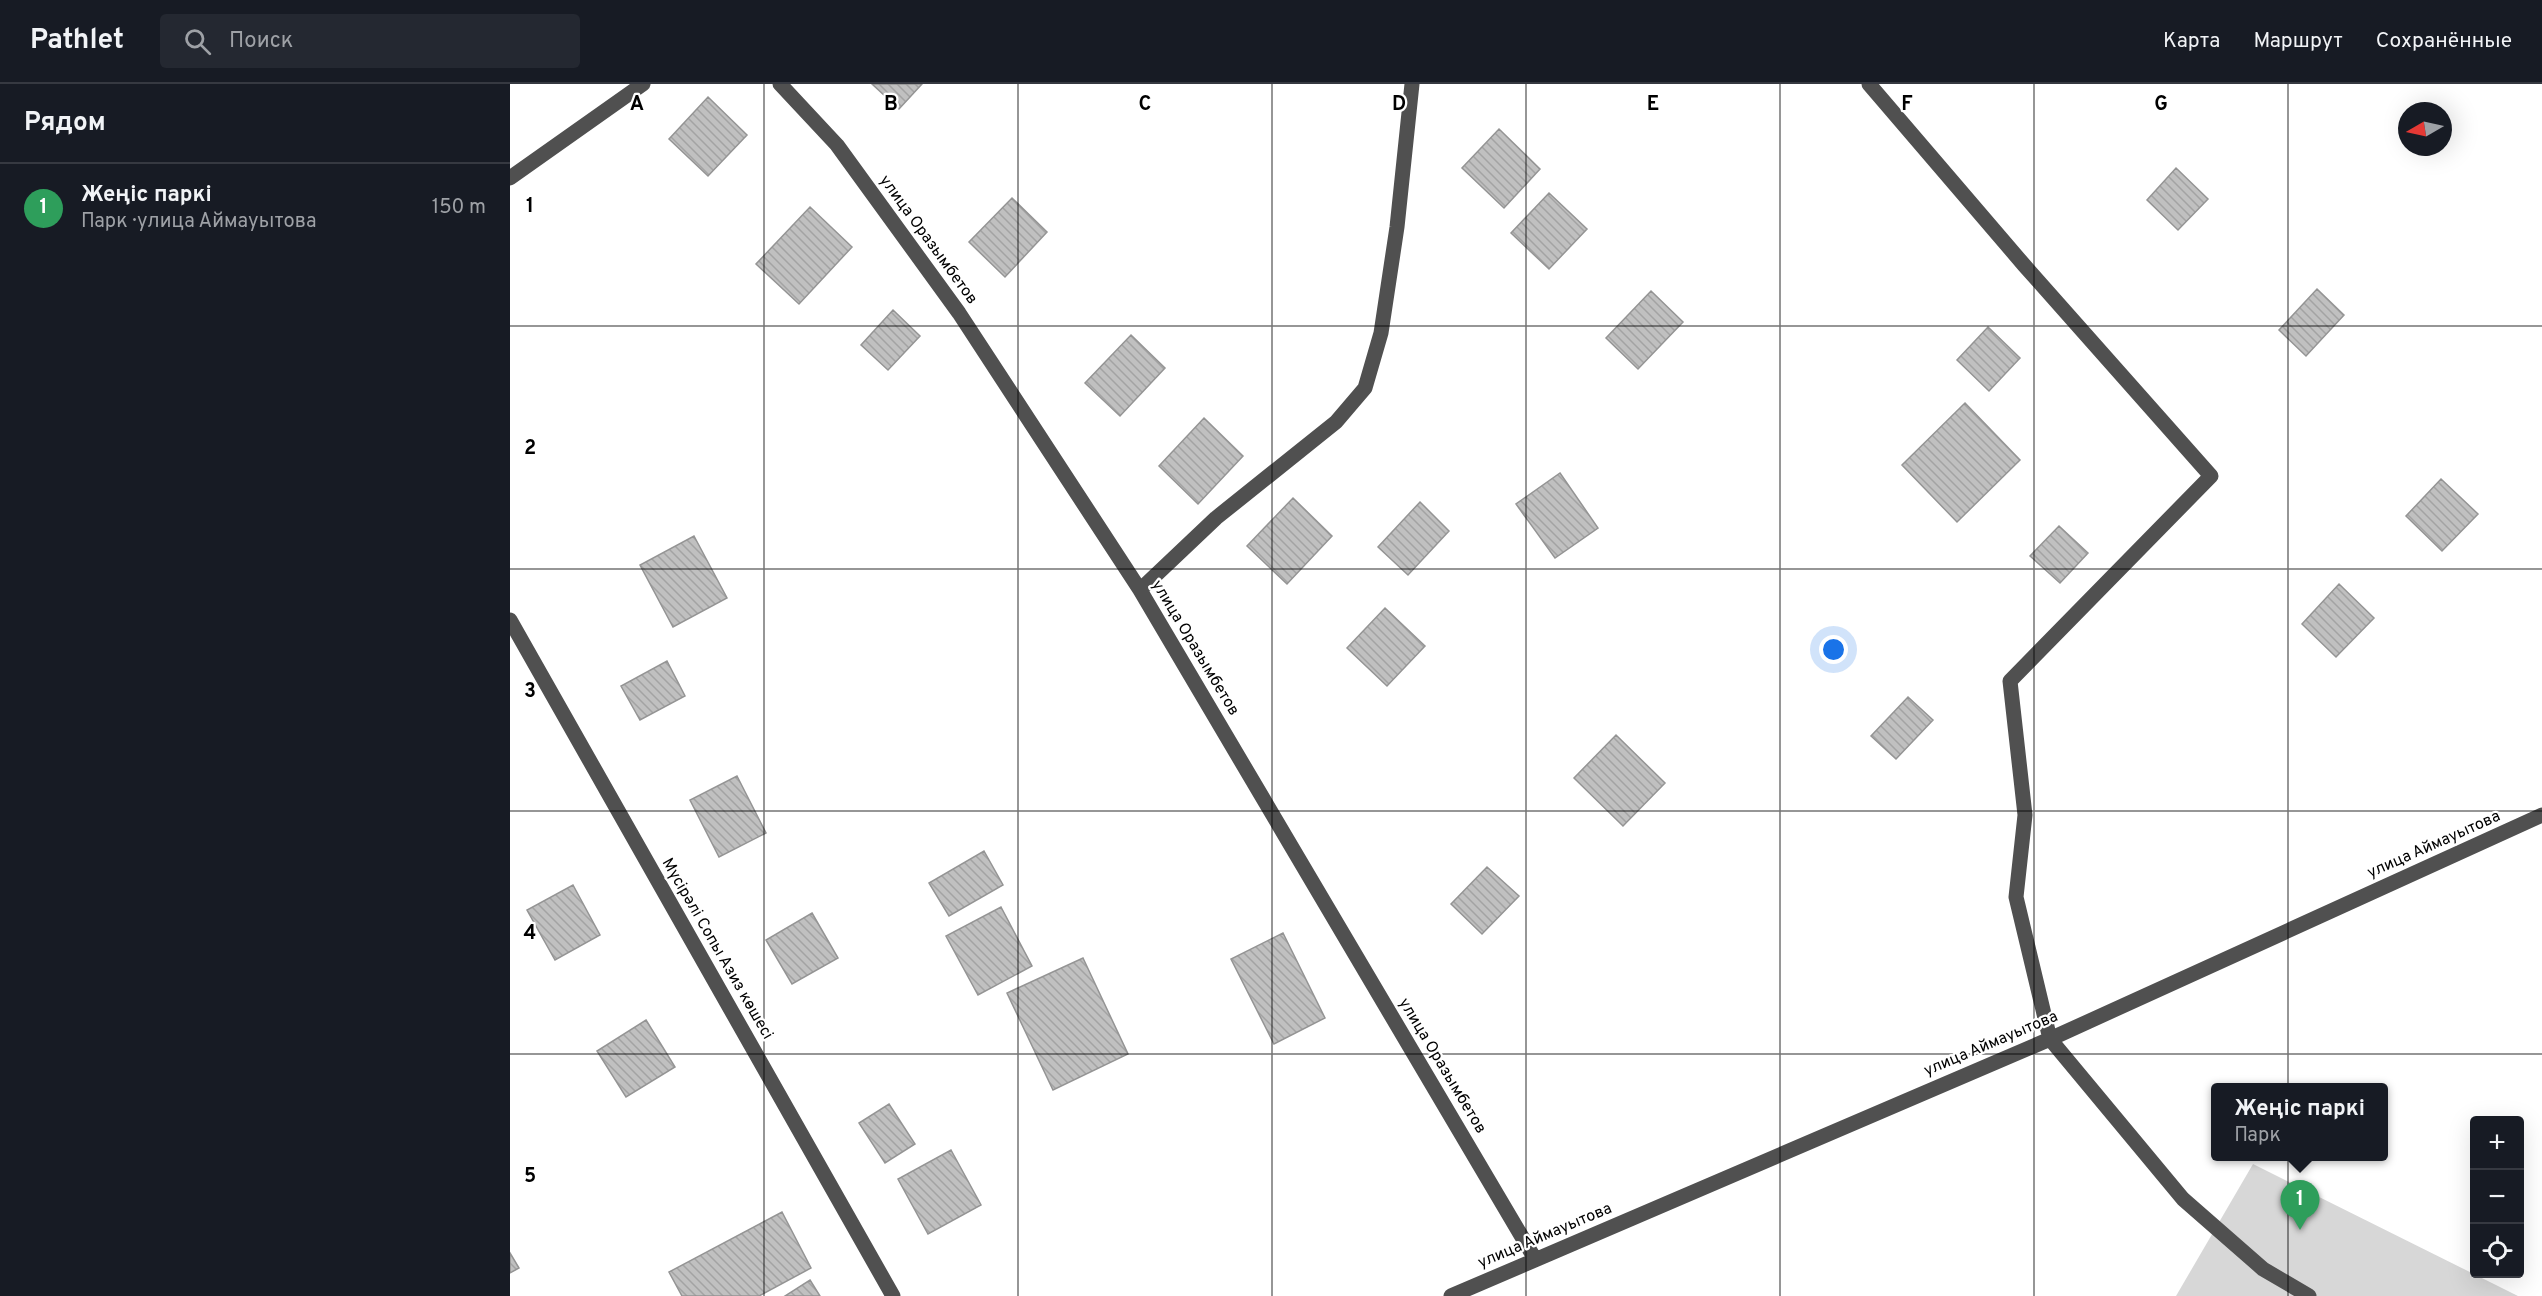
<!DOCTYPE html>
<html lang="ru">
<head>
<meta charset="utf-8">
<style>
	:root { --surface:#171b24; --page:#242831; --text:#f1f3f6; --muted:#9ea1a6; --line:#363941; --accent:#858687 }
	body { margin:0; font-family:Overpass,sans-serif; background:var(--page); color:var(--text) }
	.controls { position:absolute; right:18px; bottom:18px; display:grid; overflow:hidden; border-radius:6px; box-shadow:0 6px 24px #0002 }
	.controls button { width:54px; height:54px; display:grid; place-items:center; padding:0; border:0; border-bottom:2px solid var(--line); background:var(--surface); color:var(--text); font:30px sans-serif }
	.compass { position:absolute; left:1888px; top:18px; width:54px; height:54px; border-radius:50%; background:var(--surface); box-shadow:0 6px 24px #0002; rotate:261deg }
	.you { position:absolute; left:1324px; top:566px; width:21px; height:21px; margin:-15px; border:4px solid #fff; border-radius:50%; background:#1a73e8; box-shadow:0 0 0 9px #1a73e833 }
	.badge { display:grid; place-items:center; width:39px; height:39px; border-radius:50%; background:var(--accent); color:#fff; font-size:20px; font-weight:700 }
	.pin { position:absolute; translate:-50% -50px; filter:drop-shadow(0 2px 3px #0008) }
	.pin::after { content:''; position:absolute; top:32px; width:21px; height:18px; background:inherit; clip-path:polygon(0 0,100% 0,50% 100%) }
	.popup { position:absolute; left:1701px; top:999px; width:177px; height:78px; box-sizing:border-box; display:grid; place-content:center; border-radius:6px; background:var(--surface); filter:drop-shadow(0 2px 4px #0005); font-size:20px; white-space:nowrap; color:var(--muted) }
	.popup b { font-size:22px; color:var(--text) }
	.popup::after { content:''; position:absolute; left:50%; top:100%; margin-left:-12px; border:12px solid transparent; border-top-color:var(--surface) }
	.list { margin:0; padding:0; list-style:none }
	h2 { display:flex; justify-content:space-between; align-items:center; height:78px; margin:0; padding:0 24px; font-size:26px }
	h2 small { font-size:20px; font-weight:400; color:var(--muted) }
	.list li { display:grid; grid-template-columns:39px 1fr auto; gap:18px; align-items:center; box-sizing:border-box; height:90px; padding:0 24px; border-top:2px solid var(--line) }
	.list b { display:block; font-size:22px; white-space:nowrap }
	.list p { margin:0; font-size:20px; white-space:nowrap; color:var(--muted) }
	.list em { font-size:20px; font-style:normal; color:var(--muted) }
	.icon { flex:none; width:33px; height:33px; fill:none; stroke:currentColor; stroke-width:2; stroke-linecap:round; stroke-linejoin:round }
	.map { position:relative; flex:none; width:2032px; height:1212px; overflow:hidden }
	header { display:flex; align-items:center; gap:36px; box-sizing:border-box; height:84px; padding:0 30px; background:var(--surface); border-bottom:2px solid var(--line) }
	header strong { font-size:28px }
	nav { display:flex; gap:33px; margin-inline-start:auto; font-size:21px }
	.search { width:420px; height:54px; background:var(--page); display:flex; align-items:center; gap:15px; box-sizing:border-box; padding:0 21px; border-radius:6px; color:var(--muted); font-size:22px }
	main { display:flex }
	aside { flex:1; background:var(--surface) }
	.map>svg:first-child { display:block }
</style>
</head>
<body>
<header>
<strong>Pathlet</strong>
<div class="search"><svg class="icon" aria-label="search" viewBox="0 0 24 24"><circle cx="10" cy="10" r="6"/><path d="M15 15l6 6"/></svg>Поиск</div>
<nav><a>Карта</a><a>Маршрут</a><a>Сохранённые</a></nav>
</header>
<main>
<aside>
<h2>Рядом<small></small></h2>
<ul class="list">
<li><span class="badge" style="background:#2e9e5b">1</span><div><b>Жеңіс паркі</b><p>Парк · улица Аймауытова</p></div><em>150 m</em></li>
</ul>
</aside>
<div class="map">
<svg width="2032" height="1212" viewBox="0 0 2032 1212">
	<defs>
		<pattern id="building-back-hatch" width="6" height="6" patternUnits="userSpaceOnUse" patternTransform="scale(1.5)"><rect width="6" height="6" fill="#c0c0c0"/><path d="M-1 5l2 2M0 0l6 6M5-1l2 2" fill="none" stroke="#a3a3a3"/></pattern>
	</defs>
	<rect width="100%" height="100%" fill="#fff"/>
	<path fill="#d7d7d7" d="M1743 1080 2008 1212H1666Z"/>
	<path fill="url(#building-back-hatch)" stroke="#949494" stroke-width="1.5" d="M362 0H412L389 25Z
		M198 13 237 51 198 92 159 55Z
		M989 45 1030 85 994 124 952 84Z
		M1666 84 1698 115 1668 146 1637 116Z
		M1039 109 1077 145 1039 185 1001 149Z
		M502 114 537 148 495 193 459 158Z
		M300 123 342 163 289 220 246 180Z
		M1807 205 1834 231 1796 272 1769 246Z
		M1141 207 1173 238 1128 285 1096 254Z
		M383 226 410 252 378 286 351 261Z
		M1478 243 1510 274 1479 307 1447 276Z
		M621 251 655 284 610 332 575 299Z
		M1455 319 1510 376 1447 438 1392 381Z
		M694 334 733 372 688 420 649 382Z
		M1050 389 1088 444 1045 474 1006 420Z
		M1931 395 1968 430 1932 467 1896 432Z
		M783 414 822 452 777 500 737 462Z
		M910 418 939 447 898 491 868 463Z
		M1549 442 1578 469 1550 499 1520 472Z
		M184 452 217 514 163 543 130 481Z
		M1829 500 1864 534 1826 573 1792 540Z
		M875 524 915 562 877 602 837 564Z
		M157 577 175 612 130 636 111 602Z
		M1398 613 1423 636 1386 675 1361 652Z
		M1106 651 1155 699 1113 742 1064 694Z
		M227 692 256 749 209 773 180 716Z
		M474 767 493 801 439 832 419 799Z
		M977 783 1009 812 972 850 941 820Z
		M63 801 90 851 45 876 17 826Z
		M491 823 522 882 468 911 436 852Z
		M302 829 328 874 282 900 256 856Z
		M773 849 815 934 764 960 721 875Z
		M573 874 618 970 543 1006 497 909Z
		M136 936 165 983 116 1013 87 967Z
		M379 1020 405 1060 375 1079 349 1039Z
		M441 1066 471 1121 418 1150 388 1095Z
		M272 1128 301 1184 249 1212H172L159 1188Z
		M0 1169 9 1184 0 1189Z
		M300 1196 310 1212H275Z"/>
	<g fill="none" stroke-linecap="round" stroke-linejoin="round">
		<path stroke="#505050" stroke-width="15" d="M270 0 327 61 449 229 630 506 1025 1175
			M1359 0 1514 181 1701 392 1500 597 1515 731 1506 813 1540 955 1673 1115 1753 1185 1799 1212
			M0 94 133 0
			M630 506 706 434 826 338 855 304 871 249 887 143 902 0
			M0 536 383 1212
			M941 1212 1540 955 2032 731"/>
	</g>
	<path fill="none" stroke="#000" stroke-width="1.5" stroke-opacity="0.55" d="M254 0V1212M508 0V1212M762 0V1212M1016 0V1212M1270 0V1212M1524 0V1212M1778 0V1212M0 242H2032M0 485H2032M0 727H2032M0 970H2032"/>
	<g text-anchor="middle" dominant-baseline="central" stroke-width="4.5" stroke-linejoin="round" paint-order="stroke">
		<g font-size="16" fill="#000" stroke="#fff">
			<text transform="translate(418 156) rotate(54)">улица Оразымбетов</text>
			<text transform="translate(685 564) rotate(59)">улица Оразымбетов</text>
			<text transform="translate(1924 761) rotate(-24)">улица Аймауытова</text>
			<text transform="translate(207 865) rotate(60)">Мүсірәлі Сопы Азиз көшесі</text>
			<text transform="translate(1481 960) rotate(-23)">улица Аймауытова</text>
			<text transform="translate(932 982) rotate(59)">улица Оразымбетов</text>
			<text transform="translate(1035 1152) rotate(-23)">улица Аймауытова</text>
		</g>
	</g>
	<g font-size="20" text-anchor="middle" font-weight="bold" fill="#000" stroke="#fff" stroke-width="4.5" stroke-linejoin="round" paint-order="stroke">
		<text x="127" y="26">A</text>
		<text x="381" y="26">B</text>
		<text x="635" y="26">C</text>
		<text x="889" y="26">D</text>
		<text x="1143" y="26">E</text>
		<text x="1397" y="26">F</text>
		<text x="1651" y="26">G</text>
		<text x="20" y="128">1</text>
		<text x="20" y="370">2</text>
		<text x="20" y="613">3</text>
		<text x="20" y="855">4</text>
		<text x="20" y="1098">5</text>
	</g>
</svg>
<div class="controls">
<button>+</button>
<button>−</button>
<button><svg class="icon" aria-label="locate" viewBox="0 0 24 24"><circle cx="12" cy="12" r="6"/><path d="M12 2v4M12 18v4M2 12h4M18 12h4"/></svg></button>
</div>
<svg class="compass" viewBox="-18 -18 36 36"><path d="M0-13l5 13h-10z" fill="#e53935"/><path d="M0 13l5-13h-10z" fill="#9ea1a6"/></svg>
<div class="you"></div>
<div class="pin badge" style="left:1790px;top:1146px;background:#2e9e5b">1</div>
<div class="popup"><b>Жеңіс паркі</b>Парк</div>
</div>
</main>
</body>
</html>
